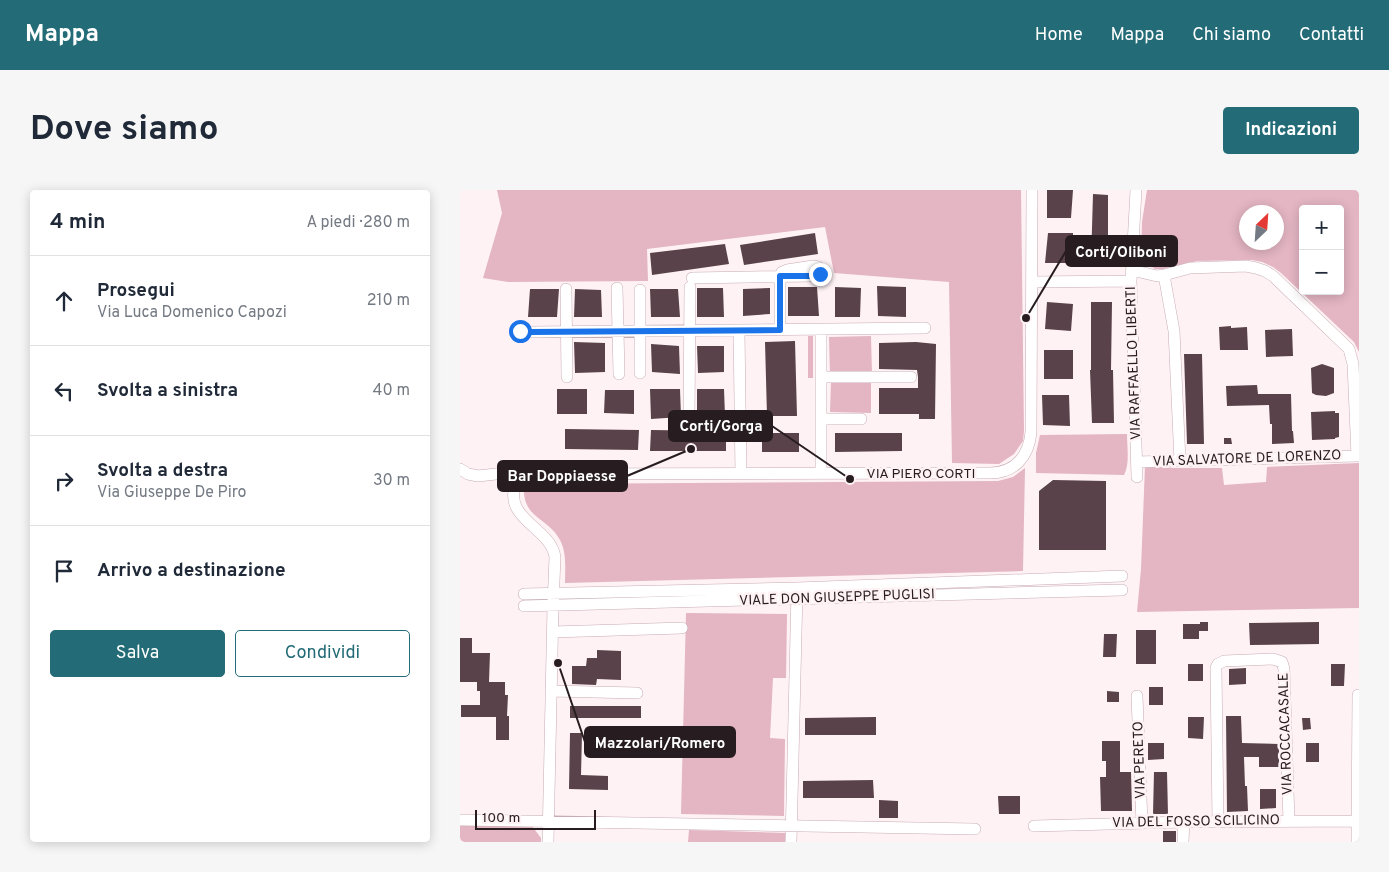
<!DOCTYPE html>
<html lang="it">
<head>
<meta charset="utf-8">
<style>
	:root { --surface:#fff; --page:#f6f6f7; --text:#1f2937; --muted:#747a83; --line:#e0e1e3; --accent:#236c77 }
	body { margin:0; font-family:Overpass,sans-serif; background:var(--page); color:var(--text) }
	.controls { position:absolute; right:15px; top:15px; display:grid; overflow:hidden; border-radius:5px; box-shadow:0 2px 12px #0003 }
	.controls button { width:45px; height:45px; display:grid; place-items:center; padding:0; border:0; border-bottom:1px solid var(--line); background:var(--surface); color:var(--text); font:25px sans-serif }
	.compass { position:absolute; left:779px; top:15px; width:45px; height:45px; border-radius:50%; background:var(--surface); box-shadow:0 2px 12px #0003; rotate:25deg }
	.scale { position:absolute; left:15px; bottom:12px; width:121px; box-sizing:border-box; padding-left:5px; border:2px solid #271d20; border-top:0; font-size:14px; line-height:18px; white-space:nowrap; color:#271d20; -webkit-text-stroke:4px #fef2f5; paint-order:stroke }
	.stop { position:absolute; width:15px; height:15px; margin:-11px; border:4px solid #1a73e8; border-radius:50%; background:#fff }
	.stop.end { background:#1a73e8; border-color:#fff; box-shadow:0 1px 5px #0008 }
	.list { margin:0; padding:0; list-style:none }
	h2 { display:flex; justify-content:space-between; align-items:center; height:65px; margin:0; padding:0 20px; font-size:21px }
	h2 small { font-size:16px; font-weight:400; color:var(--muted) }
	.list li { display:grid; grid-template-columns:32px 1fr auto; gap:15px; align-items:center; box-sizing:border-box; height:90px; padding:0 20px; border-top:1px solid var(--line) }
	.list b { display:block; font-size:19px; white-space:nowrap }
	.list p { margin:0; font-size:16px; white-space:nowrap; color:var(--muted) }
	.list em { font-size:16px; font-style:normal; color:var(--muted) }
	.actions { display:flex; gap:10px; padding:15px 20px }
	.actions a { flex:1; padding:11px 0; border:1px solid var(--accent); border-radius:5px; text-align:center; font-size:18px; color:var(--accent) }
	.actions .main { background:var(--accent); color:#fff }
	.icon { flex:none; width:28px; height:28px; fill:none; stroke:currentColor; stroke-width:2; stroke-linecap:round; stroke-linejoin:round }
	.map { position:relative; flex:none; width:899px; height:652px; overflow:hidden; border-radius:5px }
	header { display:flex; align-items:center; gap:30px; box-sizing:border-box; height:70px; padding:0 25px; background:var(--accent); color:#fff }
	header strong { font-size:24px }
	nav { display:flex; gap:28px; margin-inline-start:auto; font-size:18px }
	.intro { display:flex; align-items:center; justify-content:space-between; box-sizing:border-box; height:120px; padding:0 30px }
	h1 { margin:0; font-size:35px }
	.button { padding:12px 22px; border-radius:5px; background:var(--accent); color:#fff; font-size:18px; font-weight:700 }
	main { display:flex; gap:30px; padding:0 30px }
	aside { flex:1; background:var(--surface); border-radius:5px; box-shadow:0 2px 12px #0003 }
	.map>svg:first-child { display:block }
</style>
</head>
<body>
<header>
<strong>Mappa</strong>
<nav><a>Home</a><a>Mappa</a><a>Chi siamo</a><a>Contatti</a></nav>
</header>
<div class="intro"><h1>Dove siamo</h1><a class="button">Indicazioni</a></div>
<main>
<aside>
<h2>4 min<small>A piedi · 280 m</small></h2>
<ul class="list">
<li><svg class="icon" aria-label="ahead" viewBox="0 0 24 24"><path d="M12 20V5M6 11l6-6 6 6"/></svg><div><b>Prosegui</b><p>Via Luca Domenico Capozi</p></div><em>210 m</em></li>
<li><svg class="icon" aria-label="left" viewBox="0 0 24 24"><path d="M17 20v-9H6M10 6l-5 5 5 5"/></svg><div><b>Svolta a sinistra</b></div><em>40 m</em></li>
<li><svg class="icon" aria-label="right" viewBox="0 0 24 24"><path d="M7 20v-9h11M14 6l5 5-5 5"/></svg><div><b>Svolta a destra</b><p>Via Giuseppe De Piro</p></div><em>30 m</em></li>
<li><svg class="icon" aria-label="arrive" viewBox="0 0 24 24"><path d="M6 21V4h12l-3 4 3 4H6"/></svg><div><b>Arrivo a destinazione</b></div></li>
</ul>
<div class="actions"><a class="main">Salva</a><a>Condividi</a></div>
</aside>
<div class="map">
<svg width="899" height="652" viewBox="0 0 899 652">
	<rect width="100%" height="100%" fill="#fef2f5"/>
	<path fill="#e4b5c3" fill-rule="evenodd" d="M37 0H561L564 241 563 251 554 264 539 274 492 273 489 92 374 83 365 37 187 59 188 91 48 92 23 88 42 23Z
		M687 0H899V162L894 152 821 83 813 77 802 72 792 70 737 71 703 79H695L681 70 682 32ZM843 19H880V101H843ZM786 22H816V52H786Z
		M348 146H353V188H348Z
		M411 146 412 184 370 185 369 147Z
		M371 191H411V223L370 222Z
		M667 244C667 257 670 274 664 285L576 283V263L580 245Z
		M899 273V418L677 422 681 379 685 276 714 278H762L764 295 806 292 807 277Z
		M565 278 563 381 105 393C105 379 107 363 100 350 88 327 62 329 64 296L70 292 77 294 538 291 553 287Z
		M226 423 327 424 326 488H313L310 548 325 549 324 626 221 624Z
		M0 634 72 636 81 648V652H0Z
		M229 640 326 643V652H228Z"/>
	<path fill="#594249" d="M587 0H613L611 28H587Z
		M633 4 648 5V71H631Z
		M355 43 358 64 284 75 280 55Z
		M588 43H613V73H585Z
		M265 54 269 74 192 85 190 63Z
		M417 96 446 97V127L418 126Z
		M328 97H357L359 126H328Z
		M375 97 401 98 400 127H375Z
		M237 98H263L264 127H237Z
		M310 98V124L283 126V99Z
		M70 99H99L97 127H68Z
		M115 99 141 100 142 127H114Z
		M190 99H218L220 127H191Z
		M587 112 613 114 611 141 585 139Z
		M631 112H652L651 180H653L654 233H632L630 180H631Z
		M771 136V138L787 137 788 160H760L759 137Z
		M832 139 833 166 806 167 805 140Z
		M335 151 337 226H307L305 152Z
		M114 152 145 153V182L115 183Z
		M456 152 476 154 475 229H459V224H419V198H458V187L457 180 419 179V153Z
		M191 154 219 156 220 184 192 182Z
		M237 156H264V182L238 183Z
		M584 160H613V189H584Z
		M724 164H742L744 254H727Z
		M862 174 874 178V203L866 206 856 205 852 203 851 178Z
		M797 195 798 204H831L832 241H833L834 253 812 254V234H810L809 215 767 216 766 196Z
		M97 199H127V224H97Z
		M190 199H220L221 227 191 229Z
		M237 199H264L265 226H237Z
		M145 200H174V224L144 223Z
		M582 205H609L610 236 583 235Z
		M875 221V223H879V247L875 248V249L852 250 851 222Z
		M105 239 179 240 178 260 105 259Z
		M191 240 266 241V261H190Z
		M302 243H339V262H302Z
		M375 243H442V261L375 262Z
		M764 248H771L772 254H764Z
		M593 290 646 291V360H579V301Z
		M740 432H748V441H739V449H723V434H740Z
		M859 432V454L790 455 789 433Z
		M676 440H696V474H676Z
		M644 444H657L656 467H643Z
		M0 448H12V463H30L29 492H45V505H48L47 526H49V550H36V527H1V515H20V501H17V492H0Z
		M137 460 161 461V490L137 489 136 495 112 494V476H126L127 468H137Z
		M728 474H743V491H728Z
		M871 474H885L884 496H871Z
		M786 478V494L769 495V479Z
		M689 497H703V515H689Z
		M647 501 659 502V512H647Z
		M110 516H181V528H110Z
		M766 526H781L782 553 819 554V577H799V567H784L785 596H787L788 621 767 622Z
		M416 527V545H345V528Z
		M728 527H744L743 549 728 548Z
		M842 528H850L851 539 843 540Z
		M110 543H122L121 585 148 586V600L109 599Z
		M642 551H660V582H671L672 621H641L640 587H646V571H642Z
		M688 553H704V569L688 570Z
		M846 553H859V572H846Z
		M694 582H707L708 624H693Z
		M413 590 414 608H343V591Z
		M800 599H816V618L800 619Z
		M538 606H560V624H539Z
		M419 610 438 611V628H419Z
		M703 641H716V652H703Z"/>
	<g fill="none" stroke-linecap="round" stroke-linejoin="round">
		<defs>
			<path id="minor" d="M676 0 671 91 677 287
				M672 78 680 82 697 86 704 85 730 78 786 76 796 78 805 81 813 86 889 159 893 174 897 266 677 272
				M704 85 714 141 720 271
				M320 86V140
				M232 88 354 86 359 85 360 80 358 77 353 76 327 80 322 82 320 86
				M572 92 671 91
				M157 98 159 184
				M106 99 107 187
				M180 100V183
				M60 141 70 142 465 138
				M279 141 281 284
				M361 187H451
				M361 229H401
				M229 230 230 97
				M0 279 8 284 18 286 45 283 57 291
				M361 284V140
				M57 291 64 286 74 284 530 283C555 283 569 266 571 242L572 0
				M57 291C40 329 91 337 95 367L93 416 88 652
				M64 404 337 398 662 386
				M64 416 662 400
				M93 442 222 438
				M91 501 177 503
				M677 506 682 633
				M0 630 515 639
				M758 632 756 478 758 474 764 471 813 469 822 472 824 479 829 631
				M574 636 724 632 899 631
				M331 652 337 401
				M723 652 724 632
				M897 652 898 505"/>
		</defs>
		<use href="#minor" stroke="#c7acb4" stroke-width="12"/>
		<use href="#minor" stroke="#fff" stroke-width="11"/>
	</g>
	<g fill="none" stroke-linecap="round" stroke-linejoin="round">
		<path stroke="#1a73e8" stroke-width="6" d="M60 141 70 142 320 140V86H356L360 84"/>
	</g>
	<g text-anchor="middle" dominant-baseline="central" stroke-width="5" stroke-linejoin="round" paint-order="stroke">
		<g font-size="14" fill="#271d20" stroke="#fef2f5">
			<text transform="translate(674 173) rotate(-92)">VIA RAFFAELLO LIBERTI</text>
			<text transform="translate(787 269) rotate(-2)">VIA SALVATORE DE LORENZO</text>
			<text x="461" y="284">VIA PIERO CORTI</text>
			<text transform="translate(377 408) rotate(-2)">VIALE DON GIUSEPPE PUGLISI</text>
			<text transform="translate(826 544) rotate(-92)">VIA ROCCACASALE</text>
			<text transform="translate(680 570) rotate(-92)">VIA PERETO</text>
			<text transform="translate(736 632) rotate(-1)">VIA DEL FOSSO SCILICINO</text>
		</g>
	</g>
	<path fill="none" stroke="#271d20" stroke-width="2" d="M566 128L606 61M390 289L312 236M231 259L167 286M98 473L125 552"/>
	<g fill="#271d20" stroke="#fef2f5" stroke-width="2">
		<circle cx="566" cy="128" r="5"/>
		<circle cx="390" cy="289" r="5"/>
		<circle cx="231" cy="259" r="5"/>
		<circle cx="98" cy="473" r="5"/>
	</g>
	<g fill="#271d20" stroke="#271d20" stroke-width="2">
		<rect x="606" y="46" width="111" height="30" rx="5"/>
		<rect x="209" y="221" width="103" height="30" rx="5"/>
		<rect x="38" y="271" width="129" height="30" rx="5"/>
		<rect x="125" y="537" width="150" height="30" rx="5"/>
	</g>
	<g font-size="15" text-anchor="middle" font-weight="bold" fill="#fff">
		<text x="661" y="67">Corti/Oliboni</text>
		<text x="261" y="241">Corti/Gorga</text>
		<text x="102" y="291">Bar Doppiaesse</text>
		<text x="200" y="558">Mazzolari/Romero</text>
	</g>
</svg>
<div class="controls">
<button>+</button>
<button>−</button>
</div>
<svg class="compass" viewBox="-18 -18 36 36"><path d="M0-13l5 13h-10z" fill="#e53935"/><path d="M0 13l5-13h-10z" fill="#747a83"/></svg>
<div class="scale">100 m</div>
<div class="stop" style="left:60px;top:141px"></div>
<div class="stop end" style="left:360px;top:84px"></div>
</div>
</main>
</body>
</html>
